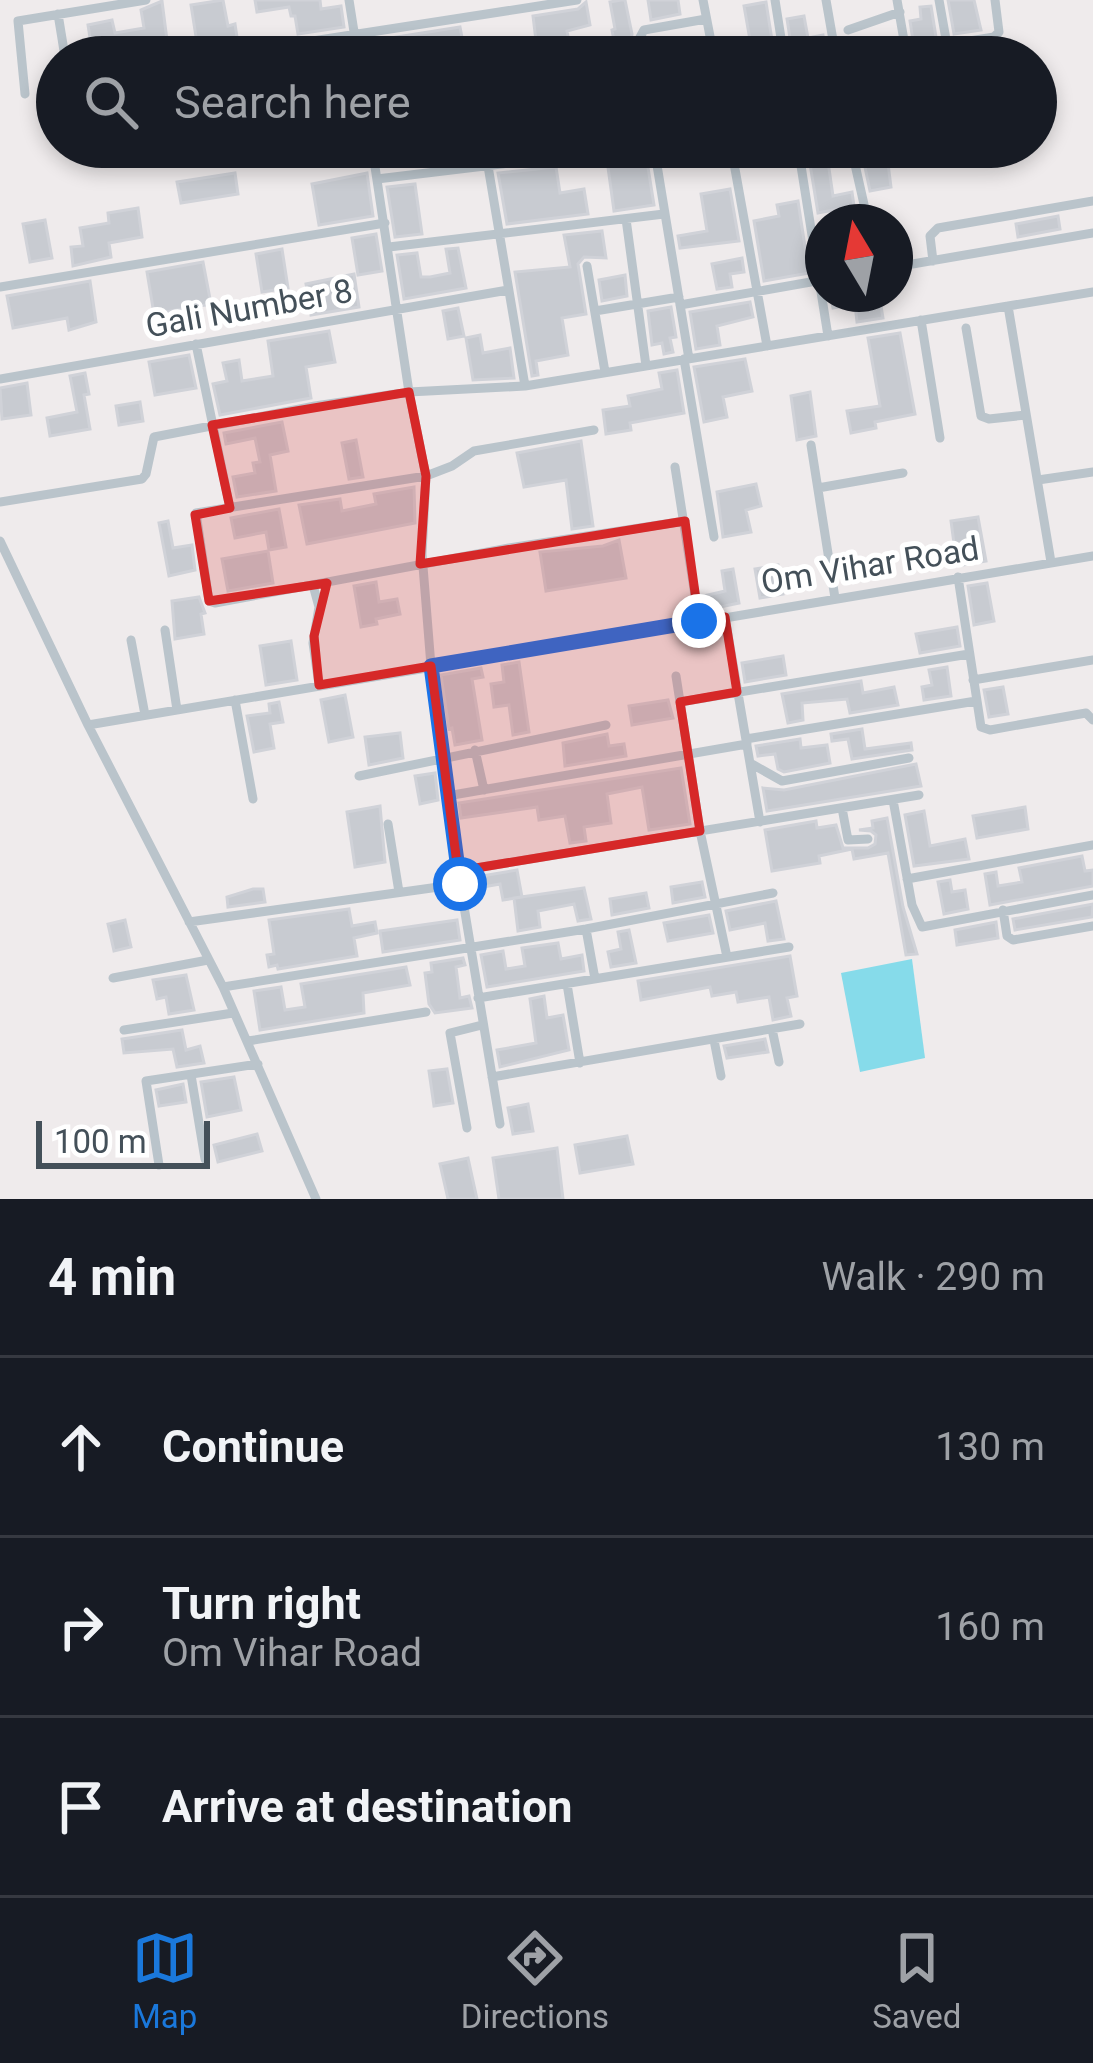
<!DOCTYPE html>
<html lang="en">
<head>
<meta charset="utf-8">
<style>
	:root { --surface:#171b24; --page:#242831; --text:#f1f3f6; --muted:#9ea1a6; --line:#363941; --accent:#1a78db }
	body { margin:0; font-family:Roboto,sans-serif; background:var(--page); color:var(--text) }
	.compass { position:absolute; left:805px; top:204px; width:108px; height:108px; border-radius:50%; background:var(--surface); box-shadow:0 6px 18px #0003; rotate:350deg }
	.scale { position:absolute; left:36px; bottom:30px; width:174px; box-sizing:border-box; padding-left:12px; border:6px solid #445059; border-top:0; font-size:33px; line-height:42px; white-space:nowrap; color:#445059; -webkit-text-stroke:9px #fff; paint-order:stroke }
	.stop { position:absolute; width:36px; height:36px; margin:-27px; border:9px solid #1a73e8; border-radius:50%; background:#fff }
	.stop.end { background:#1a73e8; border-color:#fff; box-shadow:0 3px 12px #0008 }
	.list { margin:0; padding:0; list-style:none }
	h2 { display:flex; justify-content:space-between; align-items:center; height:156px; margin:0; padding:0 48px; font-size:51px }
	h2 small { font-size:39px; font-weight:400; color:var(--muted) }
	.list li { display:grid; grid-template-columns:78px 1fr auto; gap:36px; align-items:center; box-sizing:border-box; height:180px; padding:0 48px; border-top:3px solid var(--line) }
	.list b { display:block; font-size:45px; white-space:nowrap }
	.list p { margin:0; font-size:39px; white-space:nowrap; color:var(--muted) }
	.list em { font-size:39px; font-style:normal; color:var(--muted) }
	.icon { flex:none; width:66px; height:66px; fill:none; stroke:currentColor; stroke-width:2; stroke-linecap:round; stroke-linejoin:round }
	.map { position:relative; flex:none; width:1093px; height:1199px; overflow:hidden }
	.search { position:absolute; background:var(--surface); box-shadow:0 6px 18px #0003; left:36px; right:36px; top:36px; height:132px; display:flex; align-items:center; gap:30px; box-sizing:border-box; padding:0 42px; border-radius:66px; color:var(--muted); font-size:45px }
	.sheet { height:696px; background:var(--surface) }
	nav { display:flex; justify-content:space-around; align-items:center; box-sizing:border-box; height:168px; border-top:3px solid var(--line); background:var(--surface); font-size:33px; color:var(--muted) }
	nav a { display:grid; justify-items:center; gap:6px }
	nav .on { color:var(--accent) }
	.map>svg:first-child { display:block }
</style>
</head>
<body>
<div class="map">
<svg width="1093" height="1199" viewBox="0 0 1093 1199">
	<rect width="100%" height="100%" fill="#efebec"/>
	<path fill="#86dbea" d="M912 959 925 1058 860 1072 841 973Z"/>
	<path fill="#c8cbd1" stroke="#d0d2d8" stroke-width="3" d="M223 0 228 26 235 24 238 44 207 48 201 57H93L88 25 112 20 115 33 144 28 141 10 162 1 168 48 197 43 191 5Z
		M255 0H320L321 9 341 6 344 27 298 34 295 16H291L289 7 257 12Z
		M621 0H625L632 34 629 57H617L612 30 615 29 610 2Z
		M648 0H678L680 14 651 20Z
		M948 0H974L981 30 954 34Z
		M586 2 590 25 567 31 572 57H538L533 16 578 9Z
		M766 2 774 53 753 57 744 6Z
		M931 6 936 37 913 41 910 21 921 19 920 7Z
		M804 16 808 38 823 35 827 57H793L787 19Z
		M460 27 464 48 408 57H367L365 42Z
		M886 148 891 187 870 191 862 153Z
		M646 155 654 205 614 211 607 160Z
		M827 155 833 196 852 192 854 206 818 213 809 158Z
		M556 167 560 193 584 189 588 214 507 224 498 173Z
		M235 173 238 194 181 203 177 182Z
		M367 173 373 216 319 225 312 184Z
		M415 184 422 234 395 237 387 187Z
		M730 189 739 241 680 248 678 236 707 231 701 194Z
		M798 201 809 273 764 281 754 221 779 216 777 205Z
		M138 208 142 237 109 243 111 257 73 266 71 247 83 246 80 228 109 223 108 213Z
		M1058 216 1060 229 1018 237 1016 224Z
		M45 220 52 258 30 262 23 224Z
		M602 231 606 258 584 257 578 264 586 314 562 318 568 355 536 361 538 375 532 376 515 272 570 267 564 235Z
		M376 234 382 271 358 275 352 238Z
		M458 248 466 288 404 299 397 255 417 253 421 277H430L450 273 446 249Z
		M282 249 288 288 262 292 256 254Z
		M742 258 744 272 730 274 732 287 717 289 712 264Z
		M203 262 211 304 154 314 147 272Z
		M354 274 359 307 311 315 306 284Z
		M625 275 627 296 602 301 599 280Z
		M90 281 96 322 69 330 67 318 13 328 7 296Z
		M830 294H879L883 318 857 322 855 304 833 308Z
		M750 302 753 317 717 326 720 345 696 349 690 312Z
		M671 307 676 337 670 338 673 352 664 354 662 343 652 345 648 311Z
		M458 308 464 336 448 339 443 311Z
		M329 331 335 362 306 367 311 398 220 415 213 384 227 381 223 363 239 360 242 381 273 376 268 341Z
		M900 333 915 414 875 422 876 428 851 433 847 411 880 406 868 338Z
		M480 335 483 353 510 348 514 378 473 380 466 338Z
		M189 355 196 388 155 395 149 362Z
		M745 359 752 391 723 397 727 417 704 422 694 367Z
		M677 370 684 413 630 423 631 430 606 434 603 410 630 406 628 396 662 389 659 373Z
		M85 373 89 394 84 395 90 429 50 436 47 418 77 412 70 376Z
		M27 383 31 415 2 419 0 388Z
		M810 392 816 436 797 440 791 396Z
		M140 402 143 421 119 425 116 406Z
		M282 422 288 451 270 455 276 491 237 497 233 477 255 473 253 463 260 462 255 438 226 444 224 433Z
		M356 440 363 477 349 479 342 443Z
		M581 441 593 526 572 529 566 480 524 487 517 453Z
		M756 484 761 506 746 510 751 532 723 537 717 492Z
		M414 487 415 523 307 544 299 505 340 499 342 511 376 504 374 494Z
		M279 509 286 547 269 550 266 532 235 538 231 518Z
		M978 517 986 561 957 566 951 521Z
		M168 521 173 548 192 545 195 570 169 576 159 523Z
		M619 540 626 578 546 591 540 552 603 546Z
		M268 551 273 583 228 591 222 559Z
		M778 565 783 594 760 598 755 569Z
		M733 569 739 603 706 610 704 596 725 591 722 571Z
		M376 582 379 602 397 599 400 614 376 619 377 624 361 627 354 586Z
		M987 583 994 621 974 625 968 586Z
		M199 597 205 613 201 614 204 634 175 639 172 601Z
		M957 627 960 646 920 653 916 634Z
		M291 641 297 680 266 685 260 646Z
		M783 656 786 675 745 682 742 663Z
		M519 662 529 732 513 735 509 705 494 707 491 684 504 682 502 665Z
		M947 667 951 696 924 700 922 687 932 685 929 670Z
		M481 668 483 677 472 679 482 740 455 745 452 728 449 729 441 675Z
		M861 681 863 693 894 687 898 705 850 713 847 699 802 703 803 720 788 723 782 694Z
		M1003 687 1008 714 989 717 984 690Z
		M345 695 353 737 329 742 321 700Z
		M668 700 673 718 632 725 629 706Z
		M279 702 283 722 270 724 274 748 254 752 247 716 270 713 269 704Z
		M862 729 865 749 911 743 912 750 852 759 848 739 832 741 831 734Z
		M400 733 403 758 369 765 365 737Z
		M607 734 609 746 624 744 626 756 565 766 563 743Z
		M800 739 801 748 827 745 830 763 784 772 778 769 775 754 758 756 756 746Z
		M916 764 921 786 767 811 763 788 784 790Z
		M681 768 690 824 649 830 642 787 607 794 611 823 584 827 586 841 570 843 565 816 539 820 537 807 461 818 459 803Z
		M435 773 438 800 420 804 415 776Z
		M380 806 385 862 355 867 347 812Z
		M1025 807 1028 829 977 838 973 816Z
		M924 811 930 846 965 839 969 859 914 866 905 815Z
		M887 818 903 907 917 954 906 955 888 853 854 859 852 849 819 856 820 863 772 871 765 830 816 821 817 828 836 825 843 848H868L875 844 876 835 871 831 859 830 873 828 872 821Z
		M1082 856 1085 871 1093 870V886L990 905 985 874 996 872 998 886 1022 882 1019 868Z
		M517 870 522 897 503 900 500 884 472 889 470 878Z
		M950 880 952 892 965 890 968 909 944 914 938 882Z
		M702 882 705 897 673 903 671 887Z
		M584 888 591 919 578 921 574 904 538 911 540 927 518 931 514 898Z
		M253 889H263L265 902 228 907 227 897Z
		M646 893 649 908 612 915 610 899Z
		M776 901 784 939 768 941 765 923 730 930 726 911Z
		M1093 904 1092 917 1015 930 1013 919Z
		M349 909 352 926 375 922 377 933 354 938 357 956 278 969 277 965 269 967 267 955 274 954 269 920Z
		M709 915 713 933 668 941 664 923Z
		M125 920 131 947 114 951 108 924Z
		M457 920 460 940 383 952 380 931Z
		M996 922 998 938 957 945 955 930Z
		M629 930 636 963 611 967 608 952 621 949 618 932Z
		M558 943 561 959 582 955 584 971 487 987 481 955 503 951 506 969 525 966 522 948Z
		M790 956 797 996 787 998 791 1016 773 1020 769 997 738 1002 736 992 712 996 710 987 641 1000 638 981Z
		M463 958 465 965 456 967 460 998 469 996 472 1008 435 1013 429 1004 425 973 432 972 431 963Z
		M406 967 410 985 363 993 364 1013 260 1030 254 991 281 987 285 1010 305 1007 301 984Z
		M186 975 194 1010 169 1014 166 997 157 999 153 980Z
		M544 996 547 1018 563 1015 569 1050 500 1067 497 1050 536 1043 530 999Z
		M182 1030 186 1050 200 1046 204 1063 177 1067 173 1049 124 1053 122 1039Z
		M765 1039 768 1052 727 1058 724 1046Z
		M447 1069 453 1103 434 1106 429 1071Z
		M234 1077 241 1110 207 1117 201 1082Z
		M183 1084 186 1102 159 1106 156 1090Z
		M528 1104 533 1131 513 1134 508 1108Z
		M257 1134 262 1151 218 1162 214 1145Z
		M627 1136 633 1164 580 1173 575 1145Z
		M557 1148 563 1199H499L493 1158Z
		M468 1158 477 1199H448L440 1164Z"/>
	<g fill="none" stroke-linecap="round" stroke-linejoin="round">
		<path stroke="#bac4cb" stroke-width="9" d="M349 0 358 57
			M703 0 714 57
			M775 0 784 57
			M826 0 836 57
			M897 0 906 52
			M939 0 947 45
			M58 14 65 57
			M848 30 900 12
			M210 57 577 0
			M638 57 637 43 644 30 706 19
			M872 57 994 37 999 32 995 0
			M25 94 18 21 146 0
			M318 147 320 159
			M372 147 409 392 426 476 422 554 431 666 450 822 500 1124
			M654 147 689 359
			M731 147 767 346
			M798 147 828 336
			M851 147 868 222
			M488 166 525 386
			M377 179 643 147
			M626 219 646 366
			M389 247 664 214
			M933 261 930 236 938 228 1093 201
			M587 266 605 372
			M895 267 1093 233
			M0 287 385 223
			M680 305 822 280
			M1008 306 1051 562
			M595 311 679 297
			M921 320 940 438
			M966 328 981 416 989 419 1026 415
			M196 344 230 508
			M684 359 714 537
			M0 379 508 290
			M594 430 474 451 452 466 426 476 196 513 209 601 215 603 509 548 685 521
			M811 445 835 598
			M675 467 699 621
			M1038 480 1093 472
			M818 488 903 473
			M0 502 142 479 146 474 154 437 315 406 409 392 525 386 1093 292
			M0 541 88 725 223 987 316 1199
			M958 577 981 727 990 730 1086 713 1093 720
			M313 585 319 607 313 643 319 685
			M725 617 760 822
			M165 630 177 710
			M131 640 145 715
			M676 676 700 831 727 957
			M973 680 1093 660
			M235 700 253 799
			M680 702 969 654
			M88 725 1093 556
			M746 739 976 701
			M475 750 484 790
			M750 763 782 781 909 758
			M359 776 606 725
			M447 796 747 744
			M893 800 912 905 922 927 1093 895
			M842 808 848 840 868 839
			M388 824 399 892
			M458 871 919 795
			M907 879 1093 845
			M1003 910 1007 936 1013 940 1093 926
			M189 922 460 884
			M586 929 595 979
			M113 978 208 960
			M567 984 580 1063
			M223 987 586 929 773 893
			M478 998 789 947
			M772 1029 779 1062
			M124 1030 233 1013
			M714 1040 721 1076
			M248 1041 426 1012
			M191 1075 205 1159
			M492 1077 800 1024
			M467 1128 450 1033 482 1025
			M159 1165 146 1081 258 1064"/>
	</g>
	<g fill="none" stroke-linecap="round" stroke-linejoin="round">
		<path stroke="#1a73e8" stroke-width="15" d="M460 884 431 666 699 621"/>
	</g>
	<path fill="#d62828" fill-opacity="0.2" stroke="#d62828" stroke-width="9" stroke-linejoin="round" d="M409 392 426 476 420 564 685 521 699 621 725 617 737 692 680 702 700 831 458 871 431 666 319 685 314 636 327 583 209 601 195 515 230 508 212 425Z"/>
	<g text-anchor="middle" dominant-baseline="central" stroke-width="10" stroke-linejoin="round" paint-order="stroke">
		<g font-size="33" fill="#445059" stroke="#fff">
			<text transform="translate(249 308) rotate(-10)">Gali Number 8</text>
			<text transform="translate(870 565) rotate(-9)">Om Vihar Road</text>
		</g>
	</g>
</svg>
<svg class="compass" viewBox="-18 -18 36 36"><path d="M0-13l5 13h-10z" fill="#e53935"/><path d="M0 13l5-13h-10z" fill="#9ea1a6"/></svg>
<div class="scale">100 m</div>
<div class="stop" style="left:460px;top:884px"></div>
<div class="stop end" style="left:699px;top:621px"></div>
<div class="search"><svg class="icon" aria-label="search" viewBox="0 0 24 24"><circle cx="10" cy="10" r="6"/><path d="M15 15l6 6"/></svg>Search here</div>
</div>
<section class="sheet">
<h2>4 min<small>Walk · 290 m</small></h2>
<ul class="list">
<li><svg class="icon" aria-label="ahead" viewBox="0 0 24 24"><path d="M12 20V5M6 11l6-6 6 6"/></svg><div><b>Continue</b></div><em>130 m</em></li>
<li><svg class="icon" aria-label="right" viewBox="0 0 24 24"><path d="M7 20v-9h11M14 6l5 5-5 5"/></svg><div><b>Turn right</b><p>Om Vihar Road</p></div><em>160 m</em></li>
<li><svg class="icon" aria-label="arrive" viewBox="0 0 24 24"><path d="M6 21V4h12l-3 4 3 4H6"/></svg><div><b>Arrive at destination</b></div></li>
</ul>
</section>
<nav>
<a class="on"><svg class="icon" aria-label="map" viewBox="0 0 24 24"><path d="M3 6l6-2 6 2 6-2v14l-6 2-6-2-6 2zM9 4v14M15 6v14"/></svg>Map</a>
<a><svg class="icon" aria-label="directions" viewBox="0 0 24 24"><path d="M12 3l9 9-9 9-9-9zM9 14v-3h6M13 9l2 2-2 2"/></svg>Directions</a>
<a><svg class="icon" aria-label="saved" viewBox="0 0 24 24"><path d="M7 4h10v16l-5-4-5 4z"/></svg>Saved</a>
</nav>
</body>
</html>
